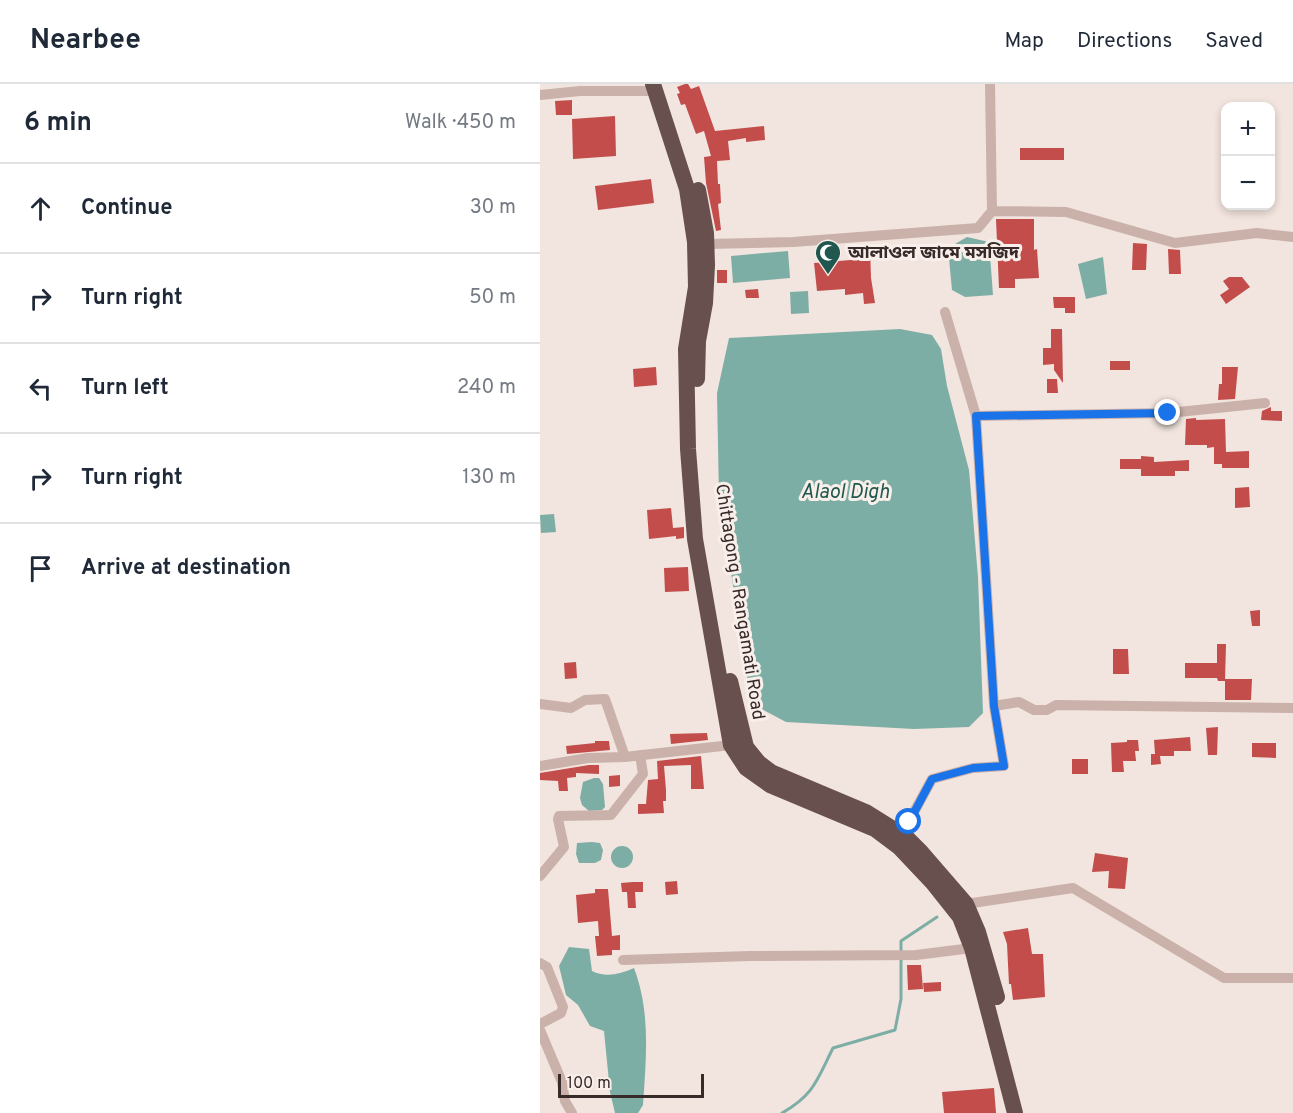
<!DOCTYPE html>
<html lang="en">
<head>
<meta charset="utf-8">
<style>
	:root { --surface:#fff; --page:#f2f2f3; --text:#1f2937; --muted:#747a83; --line:#e0e1e3 }
	body { margin:0; font-family:Overpass,"Noto Sans Bengali",sans-serif; background:var(--page); color:var(--text) }
	.controls { position:absolute; right:18px; top:18px; display:grid; overflow:hidden; border-radius:12px; box-shadow:0 3px 9px #0003 }
	.controls button { width:54px; height:54px; display:grid; place-items:center; padding:0; border:0; border-bottom:2px solid var(--line); background:var(--surface); color:var(--text); font:30px sans-serif }
	.scale { position:absolute; left:18px; bottom:15px; width:146px; box-sizing:border-box; padding-left:6px; border:3px solid #372a29; border-top:0; font-size:16px; line-height:21px; white-space:nowrap; color:#372a29; -webkit-text-stroke:4px #f9efea; paint-order:stroke }
	.stop { position:absolute; width:18px; height:18px; margin:-14px; border:4px solid #1a73e8; border-radius:50%; background:#fff }
	.stop.end { background:#1a73e8; border-color:#fff; box-shadow:0 2px 6px #0008 }
	.list { margin:0; padding:0; list-style:none }
	h2 { display:flex; justify-content:space-between; align-items:center; height:78px; margin:0; padding:0 24px; font-size:26px }
	h2 small { font-size:20px; font-weight:400; color:var(--muted) }
	.list li { display:grid; grid-template-columns:39px 1fr auto; gap:18px; align-items:center; box-sizing:border-box; height:90px; padding:0 24px; border-top:2px solid var(--line) }
	.list b { display:block; font-size:22px; white-space:nowrap }
	.list em { font-size:20px; font-style:normal; color:var(--muted) }
	.icon { flex:none; width:33px; height:33px; fill:none; stroke:currentColor; stroke-width:2; stroke-linecap:round; stroke-linejoin:round }
	.map { position:relative; flex:none; width:753px; height:1029px; overflow:hidden }
	header { display:flex; align-items:center; gap:36px; box-sizing:border-box; height:84px; padding:0 30px; background:var(--surface); border-bottom:2px solid var(--line) }
	header strong { font-size:28px }
	nav { display:flex; gap:33px; margin-inline-start:auto; font-size:21px }
	main { display:flex }
	aside { flex:1; background:var(--surface) }
	.map>svg:first-child { display:block }
</style>
</head>
<body>
<header>
<strong>Nearbee</strong>
<nav><a>Map</a><a>Directions</a><a>Saved</a></nav>
</header>
<main>
<aside>
<h2>6 min<small>Walk · 450 m</small></h2>
<ul class="list">
<li><svg class="icon" aria-label="ahead" viewBox="0 0 24 24"><path d="M12 20V5M6 11l6-6 6 6"/></svg><div><b>Continue</b></div><em>30 m</em></li>
<li><svg class="icon" aria-label="right" viewBox="0 0 24 24"><path d="M7 20v-9h11M14 6l5 5-5 5"/></svg><div><b>Turn right</b></div><em>50 m</em></li>
<li><svg class="icon" aria-label="left" viewBox="0 0 24 24"><path d="M17 20v-9H6M10 6l-5 5 5 5"/></svg><div><b>Turn left</b></div><em>240 m</em></li>
<li><svg class="icon" aria-label="right" viewBox="0 0 24 24"><path d="M7 20v-9h11M14 6l5 5-5 5"/></svg><div><b>Turn right</b></div><em>130 m</em></li>
<li><svg class="icon" aria-label="arrive" viewBox="0 0 24 24"><path d="M6 21V4h12l-3 4 3 4H6"/></svg><div><b>Arrive at destination</b></div></li>
</ul>
</aside>
<div class="map">
<svg width="753" height="1029" viewBox="0 0 753 1029">
	<rect width="100%" height="100%" fill="#f2e4de"/>
	<path fill="#7daea5" d="M427 153 449 158 453 211 425 213 412 206 408 164Z
		M248 167 250 194 193 199 191 172Z
		M563 173 567 210 546 215 538 180Z
		M268 207 269 229 251 230 250 208Z
		M360 245 392 251 401 265 407 302 429 386 438 493 443 629 429 643 374 645 246 638 214 621 200 564 193 501 179 415 177 309 189 254Z
		M14 430 16 448 1 449 0 431Z
		M54 694H59L63 700 65 723 62 726 49 727 42 721 40 714 43 698Z
		M52 758 60 759 63 766 61 776 55 779H39L36 770 37 759Z
		M71 773a11 11 0 1 1 22 0a11 11 0 1 1-22 0Z
		M29 863 49 865 52 887C66 894 80 890 94 884 111 929 106 975 103 1021L98 1029H75L70 1008 64 947 50 942 38 921 26 911 19 882Z"/>
	<g fill="none" stroke-linecap="round" stroke-linejoin="round">
		<path stroke="#7daea5" stroke-width="3" d="M242 1029C274 1011 277 996 293 964L355 946 361 915V857L397 833"/>
	</g>
	<path fill="#c24d4b" d="M145 0H148L151 5 159 2 175 47 224 42 225 56 206 58V54L188 57 190 76 177 77 178 100H180L181 119 178 120 181 146 176 147 166 99 164 73 171 72 164 47 156 50 145 20 141 21 137 10 140 9 137 3Z
		M32 16V31H16L15 17Z
		M75 32 76 72 33 75 32 35Z
		M480 64H524V76H480Z
		M111 95 114 119 58 126 55 102Z
		M456 135H494V166L497 165 499 194 475 195V204H459Z
		M593 159 607 160 606 186H592Z
		M330 164 331 194 335 219 324 220 323 209 305 211V205L277 207 274 179 323 175 322 165Z
		M628 165 640 166 641 190H629Z
		M177 186H187V199H177Z
		M689 193H702L710 203 686 220 680 211 689 205 683 197Z
		M218 205 219 214H206L205 206Z
		M513 213H535V229H525V224H514Z
		M511 245H522L523 299 514 286V280L503 281V264H511Z
		M570 277H590V286H570Z
		M116 283 117 301 94 303 93 285Z
		M682 283H698L695 315 678 316 679 300H682Z
		M507 295H517L518 309H507Z
		M731 323V327H742V337L721 336 722 327Z
		M656 334V336L685 335 686 368 709 367V384H682V380H674V363L667 364V361H645L646 335Z
		M601 372 614 373V378L649 376V387H635V392H601V385H580V375H601Z
		M709 403 710 423 695 424V404Z
		M131 424 133 444 144 443V454L136 455V452L109 455 107 426Z
		M148 483 149 507 125 508 124 484Z
		M720 526V542H712L710 527Z
		M677 560H686L685 597H678L677 594H645V579H677Z
		M573 565H588L589 590H573Z
		M36 578 37 594 25 595 24 579Z
		M685 595H712L711 616H685Z
		M678 643 677 671H668L666 644Z
		M167 649 168 656 131 660 130 650Z
		M650 653 651 667H634V672H620L621 680 611 681V670H615L614 656Z
		M587 656H598L599 667H595L596 677H583L584 688H572L571 659 587 658Z
		M55 657H69L70 666 27 670 26 662 55 659Z
		M712 659H736V674L712 673Z
		M161 672 164 705H151V681L124 682 126 706V717H123L124 729 98 730V720H106L108 696 118 695 117 677Z
		M532 675H548V690H532Z
		M49 681H59V690L36 689V693L27 694 28 707H19L18 697 0 696V689Z
		M80 691V702L69 703V692Z
		M555 769 588 774 585 805 568 804 569 787 552 788Z
		M137 797 138 810 126 811 125 798Z
		M93 798H103V808H95L96 824H88L87 808H82L81 799Z
		M55 805H68L72 852 80 851V866H72V871L57 872 55 852H59L58 837 38 839 36 811 55 809Z
		M488 844 492 870H503L505 913 473 916 471 900H469L467 860 463 848Z
		M367 881H381L383 905 368 906Z
		M401 898V907L384 908 383 899Z
		M454 1004 456 1029H404L402 1008Z"/>
	<g fill="none" stroke-linecap="round" stroke-linejoin="round">
		<path stroke="#cab1aa" stroke-width="10" d="M450 0 452 127
			M0 11 40 7H115
			M167 160 253 158 438 144 452 127 526 128 635 159 717 149 753 153
			M405 228 436 332 454 622
			M436 332 629 329 725 319
			M0 620 31 624 45 616 65 615 85 673 191 661
			M0 682 48 674 85 673
			M362 750 392 695 433 684 464 682 454 622 479 618 494 626H507L516 621 753 624
			M0 792 24 763 18 735 19 732 71 731 103 690 100 671
			M426 820 533 804 684 894H753
			M83 876 210 872 376 871 432 864
			M0 879 7 883 23 923 21 929 0 940
			M0 946 22 998 25 1017 32 1029"/>
		<path stroke="#68504e" stroke-width="16" d="M113 0 147 105 155 158 156 203 146 265 148 365 155 455 191 661 206 684 230 701 335 745 359 763 393 799 420 833 432 864 475 1029
			M157 295 158 257 165 219 167 181 166 149 158 106
			M190 597 206 663 219 679 231 688 326 728 366 753 381 768 426 820 438 848 457 913"/>
	</g>
	<g fill="none" stroke-linecap="round" stroke-linejoin="round">
		<path stroke="#1a73e8" stroke-width="8" d="M369 738 392 695 433 684 464 682 454 622 436 332 628 329"/>
	</g>
	<defs>
		<symbol id="mosque-pin" viewBox="-11 -11 22 30"><path d="M0 17L-7.5 6A9.5 9.5 0 1 1 7.5 6Z" fill="#20584f" stroke="#f9efea"/><path d="M3.5-4.9A6 6 0 1 0 3.5 4.9A5 5 0 1 1 3.5-4.9Z" fill="#fff"/></symbol>
	</defs>
	<g fill-rule="evenodd">
		<use href="#mosque-pin" x="273" y="154" width="30" height="40"/>
	</g>
	<g text-anchor="middle" dominant-baseline="central" stroke-width="6" stroke-linejoin="round" paint-order="stroke">
		<g font-size="18" font-weight="bold" fill="#372a29" stroke="#f9efea" text-anchor="start">
			<text x="308" y="169">আলাওল জামে মসজিদ</text>
		</g>
		<g font-size="18" fill="#372a29" stroke="#f9efea">
			<text transform="translate(199 518) rotate(81)">Chittagong - Rangamati Road</text>
		</g>
		<g font-size="20" font-style="italic" fill="#20584f" stroke="#f9efea">
			<text x="305" y="409">Alaol Digh</text>
		</g>
	</g>
</svg>
<div class="controls">
<button>+</button>
<button>−</button>
</div>
<div class="scale">100 m</div>
<div class="stop" style="left:369px;top:738px"></div>
<div class="stop end" style="left:628px;top:329px"></div>
</div>
</main>
</body>
</html>
